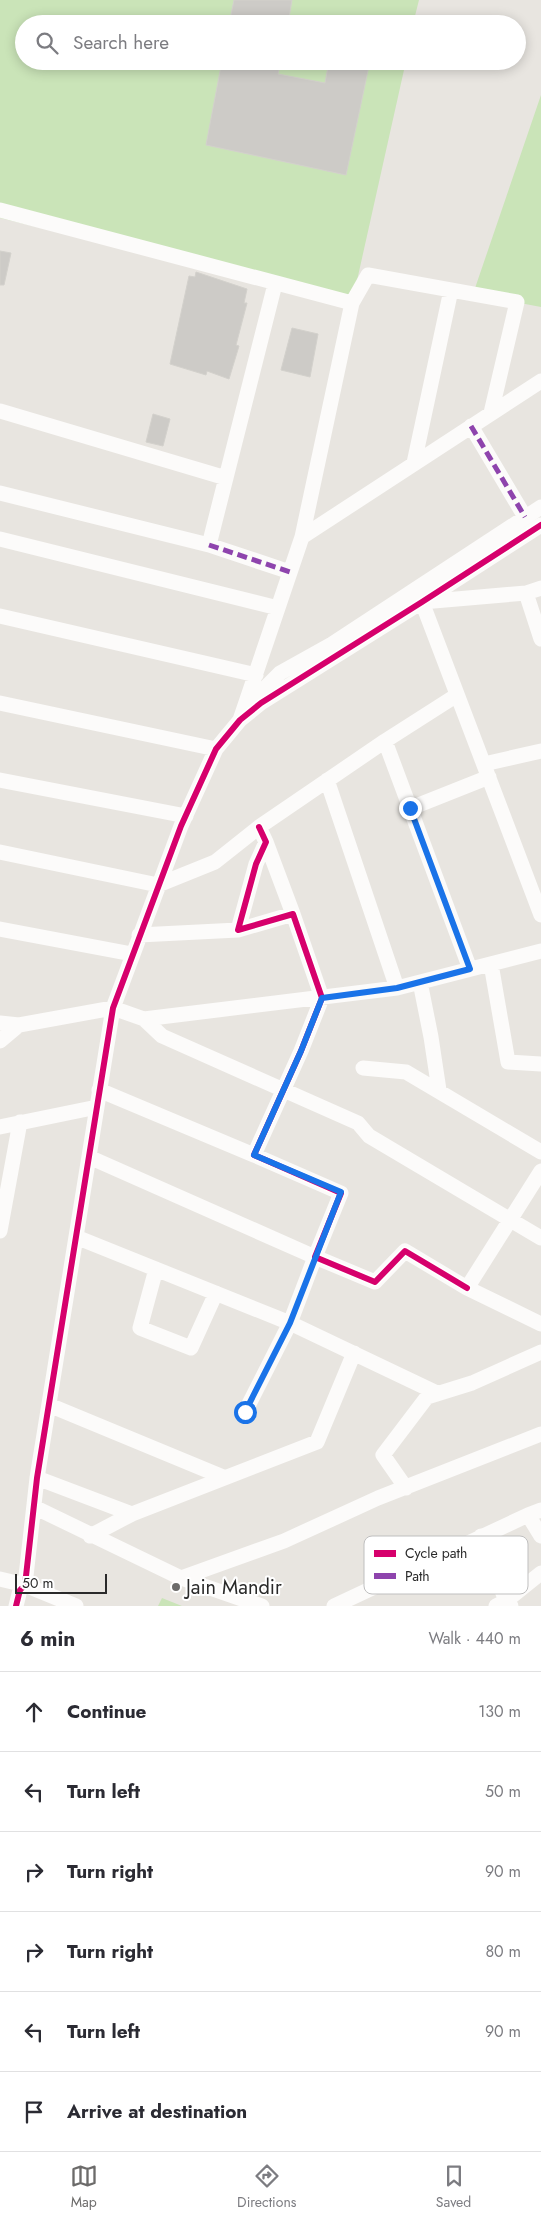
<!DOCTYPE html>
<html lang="en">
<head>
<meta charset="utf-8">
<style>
	:root { --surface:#fff; --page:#f7f7f7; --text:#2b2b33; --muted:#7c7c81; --line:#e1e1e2; --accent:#6c6b6a }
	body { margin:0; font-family:Jost,sans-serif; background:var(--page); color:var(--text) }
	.scale { position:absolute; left:15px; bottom:12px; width:92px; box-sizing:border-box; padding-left:5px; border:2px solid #2a2a2a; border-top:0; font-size:14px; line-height:18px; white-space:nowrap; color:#2a2a2a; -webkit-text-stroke:4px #fff; paint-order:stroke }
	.stop { position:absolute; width:15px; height:15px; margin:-11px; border:4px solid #1a73e8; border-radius:50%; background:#fff }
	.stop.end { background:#1a73e8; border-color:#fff; box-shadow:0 1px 5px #0008 }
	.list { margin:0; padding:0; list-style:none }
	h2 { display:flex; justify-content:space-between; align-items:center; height:65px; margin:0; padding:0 20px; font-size:21px }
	h2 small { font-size:16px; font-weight:400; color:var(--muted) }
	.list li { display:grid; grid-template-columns:32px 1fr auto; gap:15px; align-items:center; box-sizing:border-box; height:80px; padding:0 20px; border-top:1px solid var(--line) }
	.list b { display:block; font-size:19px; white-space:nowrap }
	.list em { font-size:16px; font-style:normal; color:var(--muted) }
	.icon { flex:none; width:28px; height:28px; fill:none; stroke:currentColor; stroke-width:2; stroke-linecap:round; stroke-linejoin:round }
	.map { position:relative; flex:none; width:541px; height:1606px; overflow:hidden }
	.search { position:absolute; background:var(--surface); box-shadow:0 2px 12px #0003; left:15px; right:15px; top:15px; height:55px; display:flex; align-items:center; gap:12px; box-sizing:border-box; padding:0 18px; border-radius:28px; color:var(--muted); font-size:19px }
	.sheet { height:545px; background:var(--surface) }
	nav { display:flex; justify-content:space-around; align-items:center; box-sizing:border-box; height:70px; border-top:1px solid var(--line); background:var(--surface); font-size:14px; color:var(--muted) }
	nav a { display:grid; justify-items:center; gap:2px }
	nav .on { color:var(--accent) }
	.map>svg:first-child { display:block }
</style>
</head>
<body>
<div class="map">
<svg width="541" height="1606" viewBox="0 0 541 1606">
	<rect width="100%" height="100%" fill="#e8e5e0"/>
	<path fill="#cae4b8" d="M0 0H419L413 24H24V61H406L352 303 0 218Z
		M541 95V307L473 294Z
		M162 1598 182 1606H158Z"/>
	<path fill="#cdcbc7" stroke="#d3d1cc" d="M234 0H292L288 24H229Z
		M222 61H281L278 74 325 83 329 61H370L346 175 206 145Z
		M0 251 11 253 4 285H0Z
		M196 272 247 289 244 303H247L236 345 239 346 229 379 207 371 206 375 170 364 189 276 195 277Z
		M292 328 318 334 310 377 281 370Z
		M153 414 170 419 163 446 146 442Z"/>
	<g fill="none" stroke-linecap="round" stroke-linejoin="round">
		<path stroke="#fcfbfa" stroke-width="15" d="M0 210 352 303 302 537
			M352 303 368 275 517 302 491 413
			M0 411 226 478
			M471 426 525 517
			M414 463 451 290
			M0 493 209 545 275 284
			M0 539 278 608
			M209 545 290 572
			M541 588 526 593 422 602 541 915
			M526 593 541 639
			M0 616 256 675
			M0 703 216 749
			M261 703 265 688 280 673 332 644 541 507
			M240 720 302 537 541 381
			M385 741 470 969
			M484 764 541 751
			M0 780 186 816
			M327 780 397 988
			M411 808 489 777
			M259 827 266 842 256 864 238 930 293 914 322 998 301 1051 254 1155 341 1193 315 1257 375 1282 405 1251 467 1288
			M266 842 293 914
			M0 852 158 885 215 862 259 827 385 741 457 695
			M0 929 132 954
			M139 935 238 930
			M491 964 508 1062 541 1064
			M420 982 431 1037 439 1090
			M144 1019 162 1036 358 1123 369 1136 541 1238
			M0 1023 19 1025 113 1008 144 1019 397 988 541 951
			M0 1041 19 1025
			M363 1068 406 1072 541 1152
			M99 1090 254 1155
			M0 1127 97 1107
			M89 1157 315 1257 290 1323 245 1412
			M541 1171 467 1288 541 1324
			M0 1231 20 1122
			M76 1237 290 1323 437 1393
			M156 1269 140 1328 191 1348 216 1293
			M49 1405 223 1477
			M37 1478 132 1514 317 1442 354 1353
			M406 1488 383 1455 427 1397 472 1383 541 1352
			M34 1507 181 1578 262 1606
			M541 1510 528 1515 541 1536
			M90 1536 132 1514
			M481 1536 506 1601 511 1606
			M181 1578 284 1541 378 1498 541 1434
			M0 1579 25 1585 76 1606
			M16 1606 20 1590 25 1585 37 1478 113 1008 181 826 216 749 240 720 261 703 422 602 541 525
			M334 1606 528 1515
			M496 1606 506 1601 541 1573"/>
		<path stroke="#8e44ad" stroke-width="5" stroke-dasharray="10 5" stroke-linecap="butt" d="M471 426 525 517
			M209 545 290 572"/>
		<defs>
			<path id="cycleway" d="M259 827 266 842 256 864 238 930 293 914 322 998 301 1051 254 1155 341 1193 315 1257 375 1282 405 1251 467 1288
				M16 1606 20 1590 25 1585 37 1478 113 1008 181 826 216 749 240 720 261 703 422 602 541 525"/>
		</defs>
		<use href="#cycleway" stroke="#fff" stroke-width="9"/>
		<use href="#cycleway" stroke="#d6006c" stroke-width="6"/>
	</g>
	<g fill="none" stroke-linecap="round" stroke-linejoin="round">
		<path stroke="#1a73e8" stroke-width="6" d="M245 1412 290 1323 341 1192 254 1155 301 1051 322 998 397 988 470 969 410 808"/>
	</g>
	<circle fill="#6c6b6a" stroke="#fff" stroke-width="2" cx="176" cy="1587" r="5"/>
	<g text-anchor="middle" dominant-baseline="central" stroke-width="4" stroke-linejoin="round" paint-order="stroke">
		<g font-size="20" fill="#2a2a2a" stroke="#fff" text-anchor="start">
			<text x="186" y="1587">Jain Mandir</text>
		</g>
	</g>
	<rect x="364" y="1536" width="164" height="58" rx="8" fill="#fff" stroke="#bfbfbf" stroke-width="1"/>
	<rect x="374" y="1550" width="22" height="7" fill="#d6006c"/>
	<rect x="374" y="1573" width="22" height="6" fill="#8e44ad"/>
	<g font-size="14" fill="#2a2a2a">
		<text x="405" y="1558">Cycle path</text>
		<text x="405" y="1581">Path</text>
	</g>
</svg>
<div class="scale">50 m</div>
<div class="stop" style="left:245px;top:1412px"></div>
<div class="stop end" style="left:410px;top:808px"></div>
<div class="search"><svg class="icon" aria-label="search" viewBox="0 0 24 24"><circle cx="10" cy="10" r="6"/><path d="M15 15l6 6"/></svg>Search here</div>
</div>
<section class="sheet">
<h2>6 min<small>Walk · 440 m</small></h2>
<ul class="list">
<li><svg class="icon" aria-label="ahead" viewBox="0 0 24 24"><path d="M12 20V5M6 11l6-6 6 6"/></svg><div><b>Continue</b></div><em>130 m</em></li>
<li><svg class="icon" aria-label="left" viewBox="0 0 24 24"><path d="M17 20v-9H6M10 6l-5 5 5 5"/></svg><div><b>Turn left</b></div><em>50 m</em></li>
<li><svg class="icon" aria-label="right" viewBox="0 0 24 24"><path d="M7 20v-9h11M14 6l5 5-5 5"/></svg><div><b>Turn right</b></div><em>90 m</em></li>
<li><svg class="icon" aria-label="right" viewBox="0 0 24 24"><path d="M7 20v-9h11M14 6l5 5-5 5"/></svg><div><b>Turn right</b></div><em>80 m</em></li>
<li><svg class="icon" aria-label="left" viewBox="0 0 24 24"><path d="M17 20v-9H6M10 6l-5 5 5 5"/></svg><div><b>Turn left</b></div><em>90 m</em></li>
<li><svg class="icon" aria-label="arrive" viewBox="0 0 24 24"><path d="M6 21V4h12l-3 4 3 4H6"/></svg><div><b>Arrive at destination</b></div></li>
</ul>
</section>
<nav>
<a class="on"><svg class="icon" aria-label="map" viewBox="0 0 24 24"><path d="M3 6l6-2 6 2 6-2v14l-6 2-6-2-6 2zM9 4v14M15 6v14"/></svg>Map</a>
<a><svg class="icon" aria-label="directions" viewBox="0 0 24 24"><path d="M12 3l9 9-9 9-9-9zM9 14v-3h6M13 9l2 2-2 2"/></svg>Directions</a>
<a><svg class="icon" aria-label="saved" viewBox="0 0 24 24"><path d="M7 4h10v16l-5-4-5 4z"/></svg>Saved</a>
</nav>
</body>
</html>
